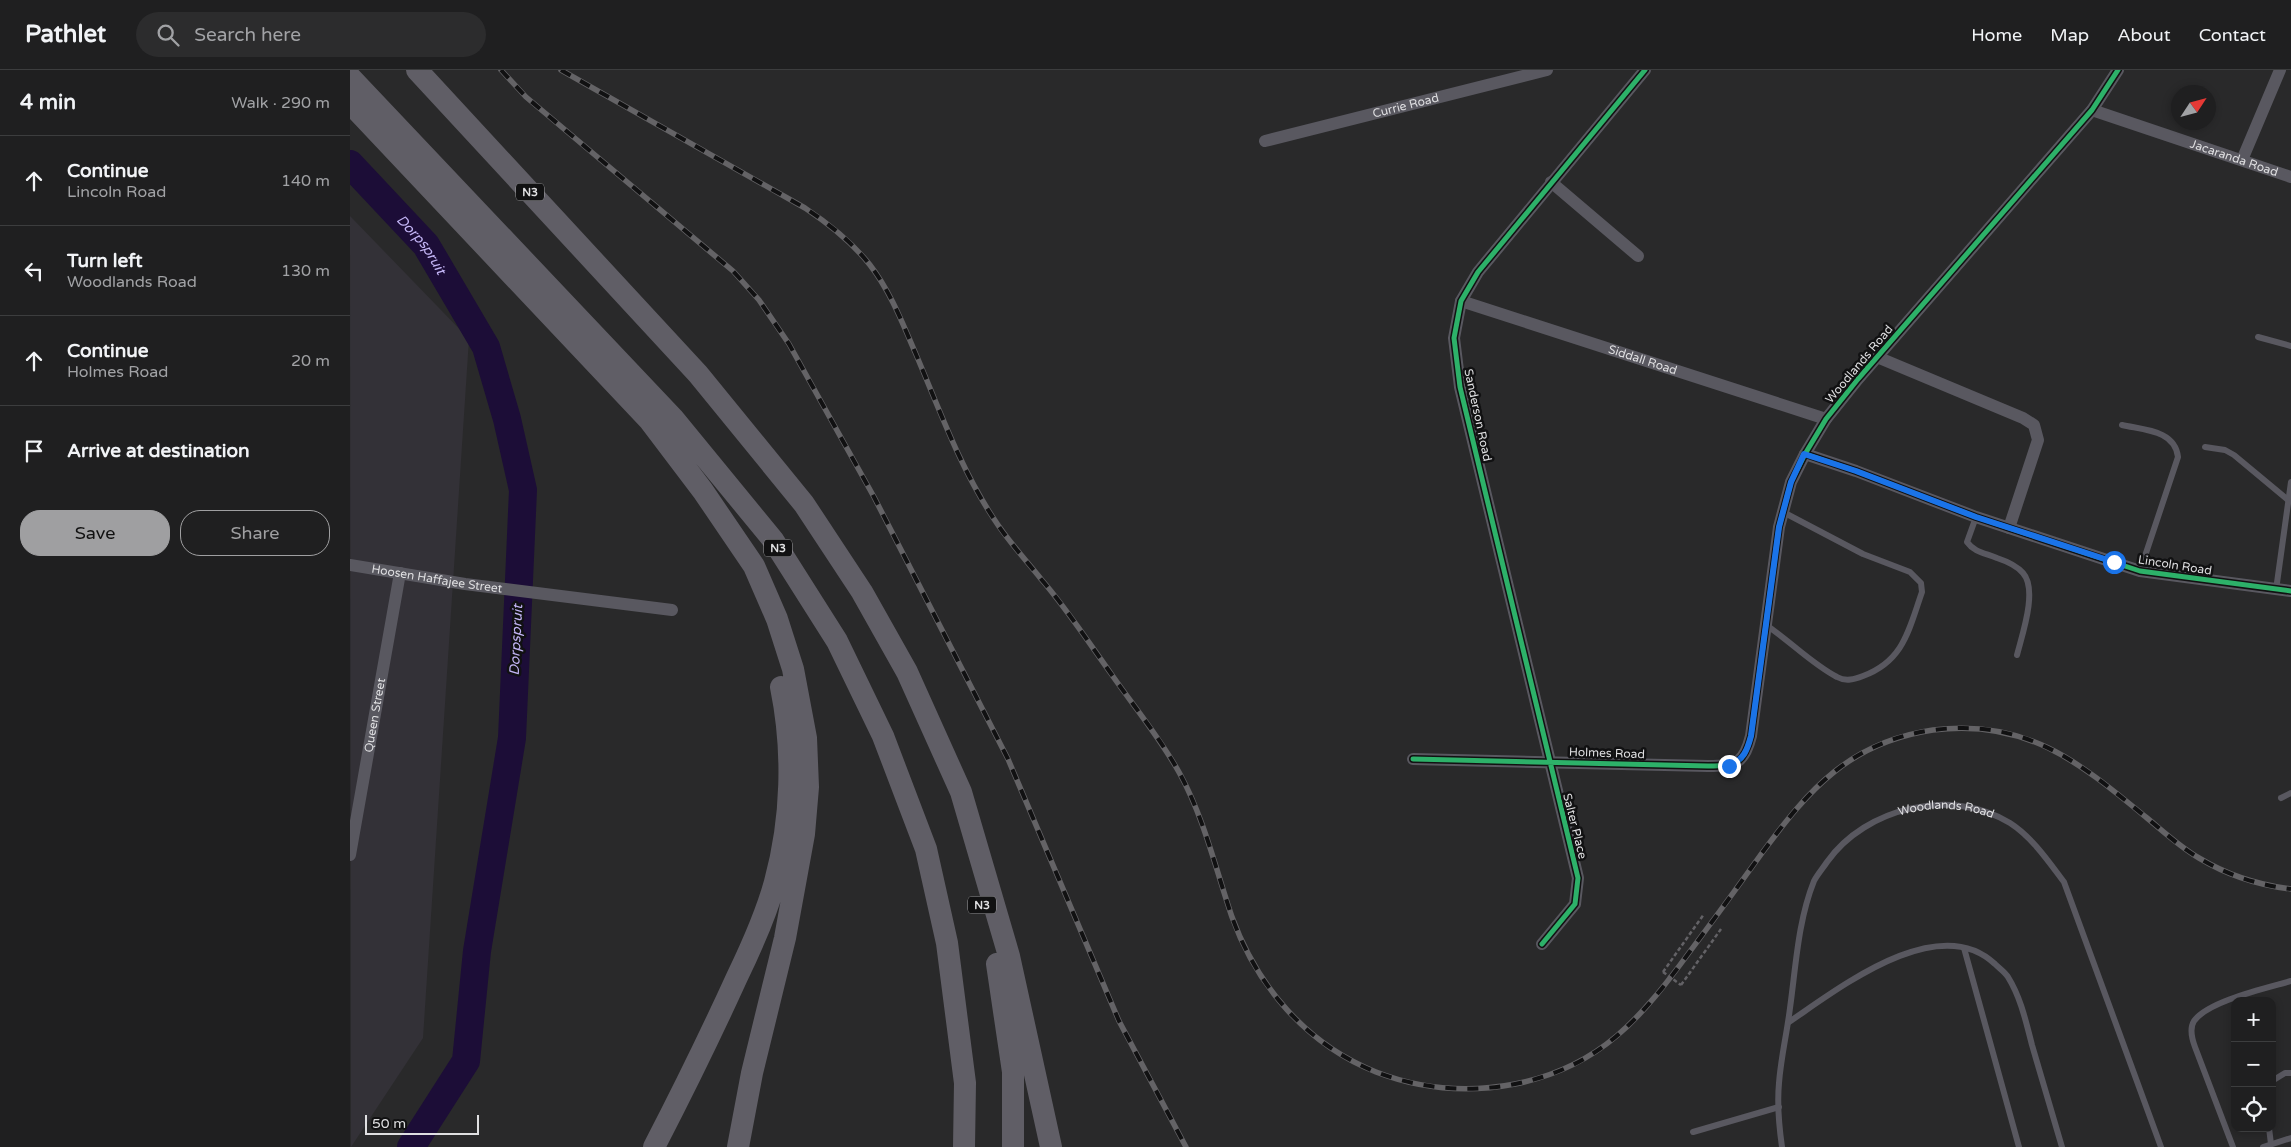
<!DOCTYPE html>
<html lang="en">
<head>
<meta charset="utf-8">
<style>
	:root { --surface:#1f1f20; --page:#2c2c2d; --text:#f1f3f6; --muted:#a1a2a5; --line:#3c3d3e; --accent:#9f9fa1 }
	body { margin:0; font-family:"Varela Round",sans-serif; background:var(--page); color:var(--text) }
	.controls { position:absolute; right:15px; bottom:15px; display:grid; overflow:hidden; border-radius:10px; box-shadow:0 2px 8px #0003 }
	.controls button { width:45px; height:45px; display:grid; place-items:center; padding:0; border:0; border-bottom:1px solid var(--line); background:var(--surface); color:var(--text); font:25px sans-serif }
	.compass { position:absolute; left:1821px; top:15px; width:45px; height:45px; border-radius:50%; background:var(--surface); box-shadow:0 2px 8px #0003; rotate:54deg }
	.scale { position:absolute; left:15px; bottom:12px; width:114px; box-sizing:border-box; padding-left:5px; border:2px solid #dfdfe1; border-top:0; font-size:14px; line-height:18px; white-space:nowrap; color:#dfdfe1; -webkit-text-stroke:4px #111112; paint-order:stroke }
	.stop { position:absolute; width:15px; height:15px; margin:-11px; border:4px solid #1a73e8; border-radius:50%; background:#fff }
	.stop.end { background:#1a73e8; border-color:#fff; box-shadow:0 1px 5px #0008 }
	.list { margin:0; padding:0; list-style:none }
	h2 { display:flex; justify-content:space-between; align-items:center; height:65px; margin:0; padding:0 20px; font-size:21px }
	h2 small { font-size:16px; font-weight:400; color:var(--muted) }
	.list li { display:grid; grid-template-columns:32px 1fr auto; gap:15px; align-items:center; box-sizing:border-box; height:90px; padding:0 20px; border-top:1px solid var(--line) }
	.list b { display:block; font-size:19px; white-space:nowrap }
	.list p { margin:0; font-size:16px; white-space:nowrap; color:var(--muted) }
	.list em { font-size:16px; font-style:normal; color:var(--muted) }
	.actions { display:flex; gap:10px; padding:15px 20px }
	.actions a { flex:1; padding:11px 0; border:1px solid var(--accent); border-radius:20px; text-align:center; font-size:18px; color:var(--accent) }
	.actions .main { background:var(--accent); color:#111 }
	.icon { flex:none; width:28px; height:28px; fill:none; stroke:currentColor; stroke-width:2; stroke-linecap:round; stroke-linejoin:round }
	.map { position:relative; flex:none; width:1941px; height:1077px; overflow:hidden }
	header { display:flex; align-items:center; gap:30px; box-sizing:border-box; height:70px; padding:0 25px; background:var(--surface); border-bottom:1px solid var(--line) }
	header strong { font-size:24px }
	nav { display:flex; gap:28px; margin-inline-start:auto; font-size:18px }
	.search { width:350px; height:45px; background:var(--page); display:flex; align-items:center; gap:12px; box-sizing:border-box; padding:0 18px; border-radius:28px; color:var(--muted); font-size:19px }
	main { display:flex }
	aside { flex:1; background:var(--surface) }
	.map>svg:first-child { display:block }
</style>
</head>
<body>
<header>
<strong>Pathlet</strong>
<div class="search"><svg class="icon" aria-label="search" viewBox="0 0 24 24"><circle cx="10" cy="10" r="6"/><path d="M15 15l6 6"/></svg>Search here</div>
<nav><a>Home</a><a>Map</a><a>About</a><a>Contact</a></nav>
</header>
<main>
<aside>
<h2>4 min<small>Walk · 290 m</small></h2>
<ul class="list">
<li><svg class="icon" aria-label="ahead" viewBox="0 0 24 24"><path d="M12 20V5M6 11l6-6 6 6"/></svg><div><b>Continue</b><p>Lincoln Road</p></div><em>140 m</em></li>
<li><svg class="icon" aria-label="left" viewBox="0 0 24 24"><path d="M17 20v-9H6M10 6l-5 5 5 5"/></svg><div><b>Turn left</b><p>Woodlands Road</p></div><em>130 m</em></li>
<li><svg class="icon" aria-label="ahead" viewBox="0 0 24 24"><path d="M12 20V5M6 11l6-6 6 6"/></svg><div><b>Continue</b><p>Holmes Road</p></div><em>20 m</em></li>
<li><svg class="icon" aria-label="arrive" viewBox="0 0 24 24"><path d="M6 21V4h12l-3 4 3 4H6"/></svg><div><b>Arrive at destination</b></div></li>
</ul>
<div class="actions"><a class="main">Save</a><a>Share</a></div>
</aside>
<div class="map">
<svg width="1941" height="1077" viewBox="0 0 1941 1077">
	<rect width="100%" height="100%" fill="#29292a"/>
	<path fill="#333137" d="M0 146 119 269 73 968 1 1077Z"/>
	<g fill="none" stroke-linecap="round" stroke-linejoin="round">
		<path stroke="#1c0d37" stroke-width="28" id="s1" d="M0 94 76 175 136 277 157 349 173 420 162 668 127 881 116 991 61 1077"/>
		<path stroke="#636266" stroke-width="2.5" stroke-dasharray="4 2.5" stroke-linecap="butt" d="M1313 902 1354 844
			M1331 915 1371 859"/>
		<g stroke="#595860" stroke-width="6">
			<path d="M1908 267 1941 276"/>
			<path d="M1772 355C1794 360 1825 360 1828 387L1790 501"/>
			<path d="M1855 377 1875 380 1884 385 1938 430"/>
			<path d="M1626 447 1617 472C1624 482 1635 483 1647 488 1656 491 1667 496 1673 503 1688 520 1672 565 1667 585"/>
			<path d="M1926 520 1941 412"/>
			<path d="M1416 555C1440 571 1462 594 1487 607 1496 612 1505 609 1513 606 1554 591 1559 559 1572 522L1571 513 1560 502 1513 484 1433 442"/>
			<path d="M1931 728 1941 723"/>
			<path d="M1614 878 1669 1077"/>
			<path d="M1439 952C1488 919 1588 840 1645 894 1649 898 1655 902 1658 907 1671 928 1676 952 1682 975 1692 1009 1702 1043 1712 1077"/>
			<path d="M1922 1011 1935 1003H1941"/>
			<path d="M1919 1058 1921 1074"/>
			<path d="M1343 1062 1429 1037"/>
			<path id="s2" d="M1432 1077C1429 1056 1427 1034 1429 1013 1431 987 1437 963 1440 938 1446 895 1448 851 1464 811 1467 805 1473 798 1477 792 1516 737 1602 717 1660 753 1682 767 1699 792 1714 812L1811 1077"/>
			<path d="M1883 1077 1845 977C1842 969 1839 959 1844 951 1858 931 1917 918 1941 911"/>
			<path d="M1913 1077 1941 1068"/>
		</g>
		<g stroke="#595860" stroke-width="12">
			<path id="s3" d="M1742 40 1941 107"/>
			<path id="s4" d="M915 71 1197 0"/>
			<path d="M1892 90 1930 0"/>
			<path d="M1201 112 1288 186"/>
			<path id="s5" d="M1111 231 1476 349"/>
			<path d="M1527 287 1673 348 1684 355 1688 370 1659 458"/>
			<path d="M1455 384 1506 401 1626 447 1790 501 1941 521"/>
			<path id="s6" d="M0 495 115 514 322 540"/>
			<path d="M1063 689 1358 696C1386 696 1394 694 1401 666L1429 457 1441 412 1455 384 1476 349 1508 309 1742 40 1768 0"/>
			<path id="s7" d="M0 785 50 503"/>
			<path d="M1192 874 1225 834 1228 808 1110 317 1104 268 1111 231 1128 202 1295 0"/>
		</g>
		<path stroke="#605e66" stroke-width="22" d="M67 0 348 304 454 434 512 522 557 602 611 722 659 886 701 1077
			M0 7 323 348 423 470 487 571 533 666 576 779 597 873 615 1013 614 1077
			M0 33 300 351 353 421 404 496 427 549 443 599 456 668 458 717 454 764 435 868 402 1003 388 1077
			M647 894 663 1002V1077
			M304 1077C333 1021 361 964 387 907 402 876 416 845 425 812 442 749 444 681 431 617"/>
		<defs>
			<path id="rail" d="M151 0 176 27 383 201 409 230 439 274 524 427 658 689 769 951 836 1077
				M211 0 455 138C479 154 502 172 520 195 540 221 552 252 565 282 589 338 610 398 644 449 658 471 675 489 691 509 717 539 739 573 762 605 785 638 811 669 830 704 854 748 866 800 882 847 907 916 956 974 1026 1002 1070 1019 1118 1023 1165 1014 1251 997 1292 947 1341 880 1365 848 1389 815 1412 783 1459 719 1500 672 1583 660 1677 648 1730 693 1797 748 1814 762 1830 777 1849 788 1877 805 1908 815 1941 819"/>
		</defs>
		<use href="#rail" stroke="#646366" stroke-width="5.5"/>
		<use href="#rail" stroke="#111112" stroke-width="4" stroke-dasharray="11" stroke-linecap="butt"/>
		<path stroke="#636266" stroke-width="2.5" stroke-dasharray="4 2.5" stroke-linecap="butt" d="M1313 902 1331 915"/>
		<defs>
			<path id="cycleway" d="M1455 384 1506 401 1626 447 1790 501 1941 521
				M1063 689 1358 696C1386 696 1394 694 1401 666L1429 457 1441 412 1455 384 1476 349 1508 309 1742 40 1768 0
				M1192 874 1225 834 1228 808 1110 317 1104 268 1111 231 1128 202 1295 0"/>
		</defs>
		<use href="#cycleway" stroke="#111112" stroke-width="8"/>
		<use href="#cycleway" stroke="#2db169" stroke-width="5"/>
	</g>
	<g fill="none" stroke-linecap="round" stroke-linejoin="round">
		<path stroke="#1a73e8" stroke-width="6" d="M1379 696C1394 689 1397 681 1401 666L1429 457 1441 412 1454 384 1506 401 1626 447 1764 492"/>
	</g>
	<g text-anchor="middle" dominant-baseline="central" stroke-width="5" stroke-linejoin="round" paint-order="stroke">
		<g fill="#111112" stroke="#a1a1a3" stroke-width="1">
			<rect x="166" y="113.5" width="28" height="17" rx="4"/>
			<rect x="414" y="469.5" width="28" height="17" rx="4"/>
			<rect x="618" y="826.5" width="28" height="17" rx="4"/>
		</g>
		<g font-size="11" font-weight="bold" fill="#dfdfe1">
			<text x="180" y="122">N3</text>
			<text x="428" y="478">N3</text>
			<text x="632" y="835">N3</text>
		</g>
		<g font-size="12" fill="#dfdfe1" stroke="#111112">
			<text stroke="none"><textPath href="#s4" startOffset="145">Currie Road</textPath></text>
			<text stroke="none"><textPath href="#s3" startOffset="150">Jacaranda Road</textPath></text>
			<text stroke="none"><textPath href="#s5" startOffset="191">Siddall Road</textPath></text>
			<text transform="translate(1509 294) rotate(-50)">Woodlands Road</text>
			<text transform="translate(1128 345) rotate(78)">Sanderson Road</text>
			<text transform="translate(1825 495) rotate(9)">Lincoln Road</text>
			<text stroke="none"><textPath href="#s6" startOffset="88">Hoosen Haffajee Street</textPath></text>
			<text stroke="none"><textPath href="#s7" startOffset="142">Queen Street</textPath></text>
			<text transform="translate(1257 683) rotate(2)">Holmes Road</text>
			<text stroke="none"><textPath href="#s2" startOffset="430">Woodlands Road</textPath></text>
			<text transform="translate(1225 756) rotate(76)">Salter Place</text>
		</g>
		<g font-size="14" font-style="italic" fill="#c2b4f4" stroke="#111112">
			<text stroke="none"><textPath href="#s1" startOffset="108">Dorpspruit</textPath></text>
			<text transform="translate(166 570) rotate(-87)">Dorpspruit</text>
		</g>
	</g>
</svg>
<div class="controls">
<button>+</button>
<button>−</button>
<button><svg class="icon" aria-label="locate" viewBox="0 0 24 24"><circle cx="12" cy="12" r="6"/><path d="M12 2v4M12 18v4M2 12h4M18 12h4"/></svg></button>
</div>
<svg class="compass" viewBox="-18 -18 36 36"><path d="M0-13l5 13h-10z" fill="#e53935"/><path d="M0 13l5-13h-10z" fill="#a1a2a5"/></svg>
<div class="scale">50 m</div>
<div class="stop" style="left:1764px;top:492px"></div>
<div class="stop end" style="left:1379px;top:696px"></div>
</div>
</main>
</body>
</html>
